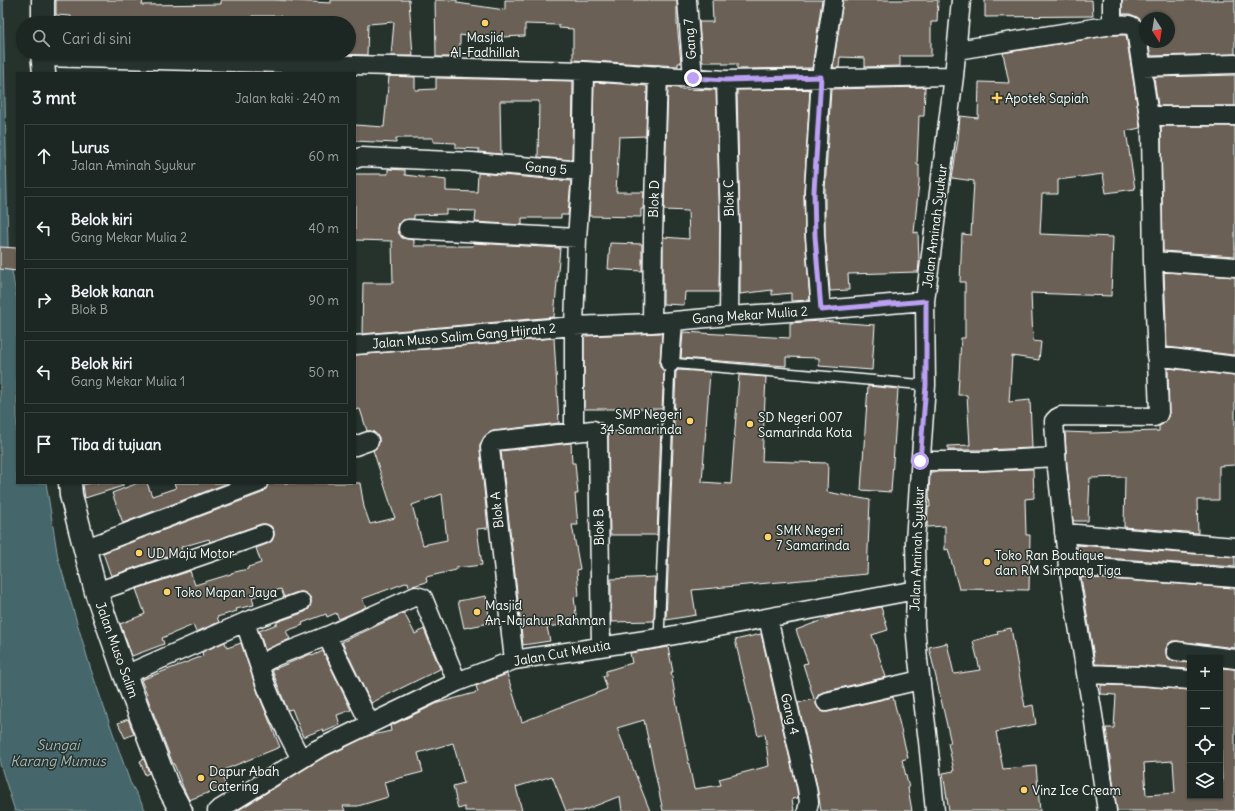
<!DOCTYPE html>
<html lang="id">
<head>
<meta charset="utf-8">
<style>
	:root { --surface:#1c2622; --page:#252e2a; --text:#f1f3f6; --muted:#a0a5a5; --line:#3a4340 }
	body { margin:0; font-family:Delius,sans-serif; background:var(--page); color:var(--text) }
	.controls { position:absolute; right:12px; bottom:12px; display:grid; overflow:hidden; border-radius:0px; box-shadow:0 1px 3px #0004 }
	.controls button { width:36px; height:36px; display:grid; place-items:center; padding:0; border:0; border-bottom:1px solid var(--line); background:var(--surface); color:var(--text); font:20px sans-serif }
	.compass { position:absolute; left:1139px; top:12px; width:36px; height:36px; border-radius:50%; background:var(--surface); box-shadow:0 1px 3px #0004; rotate:168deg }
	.stop { position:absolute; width:12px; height:12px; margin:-9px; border:3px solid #bca0f2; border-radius:50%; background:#fff }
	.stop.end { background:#bca0f2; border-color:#fff; box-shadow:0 1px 4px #0008 }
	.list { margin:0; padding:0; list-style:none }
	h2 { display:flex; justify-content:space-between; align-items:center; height:52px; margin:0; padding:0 16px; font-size:17px }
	h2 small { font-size:13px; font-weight:400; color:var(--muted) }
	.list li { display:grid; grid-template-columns:26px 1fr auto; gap:12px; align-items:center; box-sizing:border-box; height:64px; margin:0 8px 8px; padding:0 8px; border:1px solid var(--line); border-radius:0px }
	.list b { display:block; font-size:15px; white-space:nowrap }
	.list p { margin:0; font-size:13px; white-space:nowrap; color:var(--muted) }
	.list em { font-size:13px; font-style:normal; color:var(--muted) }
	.icon { flex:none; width:22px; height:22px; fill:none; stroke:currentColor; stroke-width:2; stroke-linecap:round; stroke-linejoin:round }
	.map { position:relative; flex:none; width:1235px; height:811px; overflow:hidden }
	.search { position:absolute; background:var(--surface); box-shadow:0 1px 3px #0004; left:16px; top:16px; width:340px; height:44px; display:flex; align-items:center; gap:10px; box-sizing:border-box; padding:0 14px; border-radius:22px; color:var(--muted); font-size:15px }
	.panel { position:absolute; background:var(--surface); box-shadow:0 1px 3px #0004; left:16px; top:72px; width:340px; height:412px; border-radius:0px }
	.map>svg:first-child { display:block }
</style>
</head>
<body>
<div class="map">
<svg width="1235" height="811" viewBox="0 0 1235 811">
	<rect width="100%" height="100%" fill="#26332d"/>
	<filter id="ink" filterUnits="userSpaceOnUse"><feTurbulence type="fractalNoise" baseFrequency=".025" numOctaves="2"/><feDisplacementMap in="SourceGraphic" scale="8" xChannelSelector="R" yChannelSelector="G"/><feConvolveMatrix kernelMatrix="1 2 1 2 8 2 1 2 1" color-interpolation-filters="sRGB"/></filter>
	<g filter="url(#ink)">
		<path fill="#45666b" stroke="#8fa3a6" d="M0 0H3L8 246 17 301V483H46L58 558 91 670 130 782 146 811H15L0 764Z"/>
		<path fill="#6a6154" stroke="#fff" fill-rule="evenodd" d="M56 0H143L142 5 221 4V0H274L331 3V0H409L413 56H391L394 22 368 24 367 55 331 54V53H349V23H280L281 16H252V21L237 20V23H70L71 16 56 15Z
			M435 0H457V3L505 10V0H677V23L681 63H678V66L573 60V29L559 28V25L525 24V36L500 37 499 41 460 35V57H436Z
			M712 0H822L812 68 737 69V64H722V62H702L699 22H713Z
			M843 0H938L937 22H931V56H900V66L865 67V58L840 57 839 68H833Z
			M985 0H1092L1093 16 985 17Z
			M1122 0H1235V54L1151 56 1148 42H1169V18H1145V25L1142 21 1137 17 1130 14H1122Z
			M1113 35H1126L1139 117 1140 128 1126 131 1135 189 1106 193 1103 174 1058 180V194H1042L1040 234 1113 237 1111 296 1031 293 1033 341 1041 342 1039 360 1012 356 1009 402 1030 400 1032 448 983 450H948V446L970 445 967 395H958L961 338H965V282H960L962 234 971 235 974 181 952 178 958 140 960 116 978 118 979 82 1009 83 1003 53Z
			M1235 75V106H1158L1154 77Z
			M389 76 415 77V90L436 89V78L573 81 572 160 538 157 539 101H500L501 154 479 152V149L456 148V143L433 142V138H396V143L355 141V125L384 127Z
			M594 82 647 86 646 136 619 137 616 192H644L643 209H641V217L589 216 592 171Z
			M668 87 679 88V89L716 90 720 226 719 292H685L684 305 663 304V237L689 239 688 211 664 210Z
			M925 87 924 116H919L917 165H919V182L914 233 918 232 919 263 918 272 848 274 849 290 830 291 825 235V191L831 89Z
			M810 89 804 191 805 237 810 300 791 301V293L772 295V290L740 294V226L737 90Z
			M1161 126H1235V256L1163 251Z
			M388 169 405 170V175L446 180V191L477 192 478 173 571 181 568 215H561V218H522V225L475 222 476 211 446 210V214L414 215V219L403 220 399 223 398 228 399 233 402 238 407 239 414 240V246H473L474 243 560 248 554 317 362 334 363 283H393L392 241 355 240V174H388Z
			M610 243 642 244V271L608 269Z
			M0 247 17 248V271L0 269Z
			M1164 272 1235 277 1234 355 1167 347Z
			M820 321 875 325 872 370 819 366V358L786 357V366L681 358 683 332 790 338V323Z
			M662 333 660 362V367L664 371 662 409H584V336Z
			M554 338 559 423 493 431 486 435 480 444V449L488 528 477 529 482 565 456 568V570L426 577 427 582 409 587 408 582 362 599 366 607 339 619 336 613 327 617 326 614 302 623 303 625 286 631 290 639 265 650 259 631 277 624V622L305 612 309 609 311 603V598L307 594 303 592H298L284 597 281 589 252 597 254 605 236 609 237 611 217 617 219 622 196 632 193 625 162 638 164 644 132 656 120 624 145 614 136 589 190 571 195 585 231 574V573L248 569V567L261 563 256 548 267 544 272 541 274 536V531L271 526 266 524H261L210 542 209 539 181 547 182 551 111 576 103 553 262 493 266 489 268 483H360L364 507 370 524 395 518 373 450 377 447 379 443V437L375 433 371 431H367L360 409 355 410V355ZM442 494 447 540 423 545 412 505Z
			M1168 368 1235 376V465L1219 466V500H1197L1198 533 1124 527 1125 477 1090 478 1088 521H1073L1067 467 1065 432 1092 433 1159 431V426L1163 424 1168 419 1169 415Z
			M678 370 710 372 702 482 731 484 739 375 766 377 762 461 828 463 827 492 870 500 867 574 692 590 696 615 666 620 676 372Z
			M868 386 898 389 891 492 861 490Z
			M661 428 657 535H610L608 432Z
			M571 443 572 463H575L578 494H575L578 525H572L580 569 577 570 579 596 574 597 577 623 547 627 550 641 523 645 501 451Z
			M1033 469 1034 498 1025 499 1026 535H1030L1029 590 959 589 948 549 945 550V526L927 527 928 507H930L929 494 930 472 984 471Z
			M90 483H123V486L85 498 83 485Z
			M138 483H147L152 496 176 488 174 483H228L123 523 112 493Z
			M1077 545 1235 557V567L1077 556Z
			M655 577 654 621 611 622V579Z
			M1081 577 1235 588V648L1177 641H1172L1168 644 1166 649V655L1169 659 1174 661 1190 663V669L1142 666 1095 664Z
			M486 596 490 623 464 628 458 601Z
			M881 607 888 630 872 635 886 677 823 692 819 694 816 699V704L819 709 823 712H828L893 697 908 758 902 760 909 788H908L912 811H821L817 786 798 703 814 699 803 664 808 663 796 630 833 616Z
			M404 613 415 634 424 629 440 669 371 703 342 642Z
			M1011 628 1025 707 1033 705 1036 724 996 732 1003 769 1036 766 1040 811H949L943 773 954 771 948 743H951L929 647 947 643 954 674 980 670 973 641 998 634 997 631Z
			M761 634 797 790 798 798 792 799 794 811H663L644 720 617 728 650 811H622L620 796 582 811H566L552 776 516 787 522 811H465V807L458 809 453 786 464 783 453 743 418 753 423 772 384 782 388 797 358 806H343L345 811H237L321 759 368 736 391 731 390 726 438 703 478 692 476 686 507 674 522 722 607 689 603 676H606V671L632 663 630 653 668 647 673 672H671L677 706 694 789 721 785 719 779 769 766 765 734 758 736 735 640Z
			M225 642 227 648 241 643 258 693 280 747 226 769V770L221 772 226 786 189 800 183 787 174 764H173L146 694H147L141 680 203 656 202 652Z
			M323 651 351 710 337 715 340 725 324 732 323 729 303 737 292 709 288 710 287 709 272 670 311 654 312 656Z
			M1220 668 1235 669V811H1117L1106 728H1114L1116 695 1101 694V685L1140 686 1190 690V796H1220V783H1222L1221 748H1220ZM1173 761 1175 793 1146 795 1144 763Z
			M128 719 134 734 125 738 118 723Z
			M144 759 149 773 145 775 140 761Z"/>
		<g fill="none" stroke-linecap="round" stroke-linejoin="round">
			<defs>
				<path id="lane" d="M659 638 670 363 926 385"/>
				<path id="street" d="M687 0 693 78
					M1112 0V25
					M957 50 1112 25C1121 25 1131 22 1136 30L1149 116
					M42 57 584 71 726 80 954 76
					M1142 67 1235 64
					M726 80 730 226 729 316
					M355 159 361 157 472 162 582 171 577 238 574 326V431
					M582 171 584 71
					M408 229 577 238
					M1153 261 1151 131 1149 116H1235
					M821 310 815 236 814 191 821 77 833 0
					M652 323 653 235 658 75
					M355 345 574 326 652 323 729 316 821 310 925 301
					M1156 356 1235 366
					M670 363 673 321
					M355 446 369 441
					M920 461H983L1056 457
					M1064 533 1235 547
					M84 549 258 483
					M1068 566 1235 578
					M96 592 264 534
					M768 618 807 788 809 802 807 811
					M245 622 259 665 276 656 327 636 416 596 423 598 457 682
					M327 636 370 724
					M1176 651 1235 659
					M514 660 490 448 492 443 495 441 593 430 597 432 598 436 601 646
					M259 665C269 698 285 729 301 759
					M1086 674 1141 676 1190 680
					M125 675 245 622 301 602
					M826 702 920 680
					M217 811 316 750 457 682 514 660 659 638 916 590
					M935 811 928 741 918 660 915 623 916 590 915 541 926 385 925 301 954 76 961 0
					M1107 811 1093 715 1068 566 1057 468 1054 421 1057 418 1061 416 1154 417 1158 415 1159 412 1153 261 1235 267"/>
				<path id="secondary" d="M43 23V0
					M42 53 44 73
					M70 483 71 495 96 592 125 675 167 785 181 811"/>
			</defs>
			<use href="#lane" stroke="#fff" stroke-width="12"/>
			<use href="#street" stroke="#fff" stroke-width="21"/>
			<use href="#secondary" stroke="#fff" stroke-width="25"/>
			<use href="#lane" stroke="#26332d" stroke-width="9"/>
			<use href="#street" stroke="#26332d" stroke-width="18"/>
			<use href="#secondary" stroke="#26332d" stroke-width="22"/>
		</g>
	</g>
	<g fill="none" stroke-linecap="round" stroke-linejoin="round" filter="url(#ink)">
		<path stroke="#bca0f2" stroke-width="5" d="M693 78 726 80 821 77 814 191 815 236 821 310 926 301V385L920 461"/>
	</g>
	<g fill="#ffd166" stroke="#26332d" stroke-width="1.5">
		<circle cx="485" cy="23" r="4"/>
		<path d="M995 92h4v4h4v4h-4v4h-4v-4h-4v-4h4z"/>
		<circle cx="690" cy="421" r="4"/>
		<circle cx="750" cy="424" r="4"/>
		<circle cx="768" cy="537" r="4"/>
		<circle cx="139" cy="553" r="4"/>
		<circle cx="987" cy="562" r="4"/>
		<circle cx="167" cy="592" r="4"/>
		<circle cx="477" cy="612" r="4"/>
		<circle cx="201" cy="778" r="4"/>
		<circle cx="1024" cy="790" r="4"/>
	</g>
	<g text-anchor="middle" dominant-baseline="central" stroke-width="3" stroke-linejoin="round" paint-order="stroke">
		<g font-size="13" fill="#fff" stroke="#26332d" text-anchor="start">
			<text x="485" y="37" text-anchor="middle">Masjid<tspan x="485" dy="15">Al-Fadhillah</tspan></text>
			<text x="1005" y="98">Apotek Sapiah</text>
			<text x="682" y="414" text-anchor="end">SMP Negeri<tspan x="682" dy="15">34 Samarinda</tspan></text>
			<text x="758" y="417">SD Negeri 007<tspan x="758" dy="15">Samarinda Kota</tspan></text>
			<text x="776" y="530">SMK Negeri<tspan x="776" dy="15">7 Samarinda</tspan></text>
			<text x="147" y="553">UD Maju Motor</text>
			<text x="995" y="555">Toko Ran Boutique<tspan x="995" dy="15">dan RM Simpang Tiga</tspan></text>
			<text x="175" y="592">Toko Mapan Jaya</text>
			<text x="485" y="605">Masjid<tspan x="485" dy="15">An-Najahur Rahman</tspan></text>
			<text x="209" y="771">Dapur Abah<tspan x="209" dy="15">Catering</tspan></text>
			<text x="1032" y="790">Vinz Ice Cream</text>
		</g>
		<g font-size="13" fill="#fff" stroke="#26332d">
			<text transform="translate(690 39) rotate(-95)">Gang 7</text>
			<text transform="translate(546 168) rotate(4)">Gang 5</text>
			<text transform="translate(729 198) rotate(-91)">Blok C</text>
			<text transform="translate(654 199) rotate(-88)">Blok D</text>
			<text transform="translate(935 226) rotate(-83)">Jalan Aminah Syukur</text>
			<text transform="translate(750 315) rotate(-4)">Gang Mekar Mulia 2</text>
			<text transform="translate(464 336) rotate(-5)">Jalan Muso Salim Gang Hijrah 2</text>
			<text transform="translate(497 510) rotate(-96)">Blok A</text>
			<text transform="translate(599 527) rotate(-91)">Blok B</text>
			<text transform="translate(917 549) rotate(-88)">Jalan Aminah Syukur</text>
			<text transform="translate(117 650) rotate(70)">Jalan Muso Salim</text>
			<text transform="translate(562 653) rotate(-10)">Jalan Cut Meutia</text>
			<text transform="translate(790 714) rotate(77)">Gang 4</text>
		</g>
		<g font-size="14" font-style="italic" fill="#abbabc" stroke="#26332d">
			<text x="58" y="745">Sungai<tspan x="58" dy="16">Karang Mumus</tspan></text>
		</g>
	</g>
</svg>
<div class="controls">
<button>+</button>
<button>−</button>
<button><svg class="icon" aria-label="locate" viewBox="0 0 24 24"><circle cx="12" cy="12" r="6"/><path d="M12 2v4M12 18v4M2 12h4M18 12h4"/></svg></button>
<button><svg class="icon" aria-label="layers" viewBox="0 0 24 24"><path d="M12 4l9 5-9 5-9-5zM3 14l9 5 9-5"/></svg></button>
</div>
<svg class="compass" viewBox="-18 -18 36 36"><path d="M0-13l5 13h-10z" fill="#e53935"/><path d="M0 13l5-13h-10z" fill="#a0a5a5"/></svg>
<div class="stop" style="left:920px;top:461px"></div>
<div class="stop end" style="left:693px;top:78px"></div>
<div class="search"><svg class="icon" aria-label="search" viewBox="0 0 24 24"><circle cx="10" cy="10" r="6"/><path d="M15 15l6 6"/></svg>Cari di sini</div>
<section class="panel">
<h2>3 mnt<small>Jalan kaki · 240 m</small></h2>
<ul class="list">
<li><svg class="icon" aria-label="ahead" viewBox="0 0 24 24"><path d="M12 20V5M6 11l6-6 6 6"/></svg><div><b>Lurus</b><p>Jalan Aminah Syukur</p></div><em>60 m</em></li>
<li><svg class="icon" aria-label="left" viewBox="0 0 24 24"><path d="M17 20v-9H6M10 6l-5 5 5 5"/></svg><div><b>Belok kiri</b><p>Gang Mekar Mulia 2</p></div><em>40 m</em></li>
<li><svg class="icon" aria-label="right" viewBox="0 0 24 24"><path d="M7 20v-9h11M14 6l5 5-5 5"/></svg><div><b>Belok kanan</b><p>Blok B</p></div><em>90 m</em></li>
<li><svg class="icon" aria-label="left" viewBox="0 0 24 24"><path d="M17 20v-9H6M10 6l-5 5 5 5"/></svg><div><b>Belok kiri</b><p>Gang Mekar Mulia 1</p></div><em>50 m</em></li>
<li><svg class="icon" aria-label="arrive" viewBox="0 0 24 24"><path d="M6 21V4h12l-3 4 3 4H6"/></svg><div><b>Tiba di tujuan</b></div></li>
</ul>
</section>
</div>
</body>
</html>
